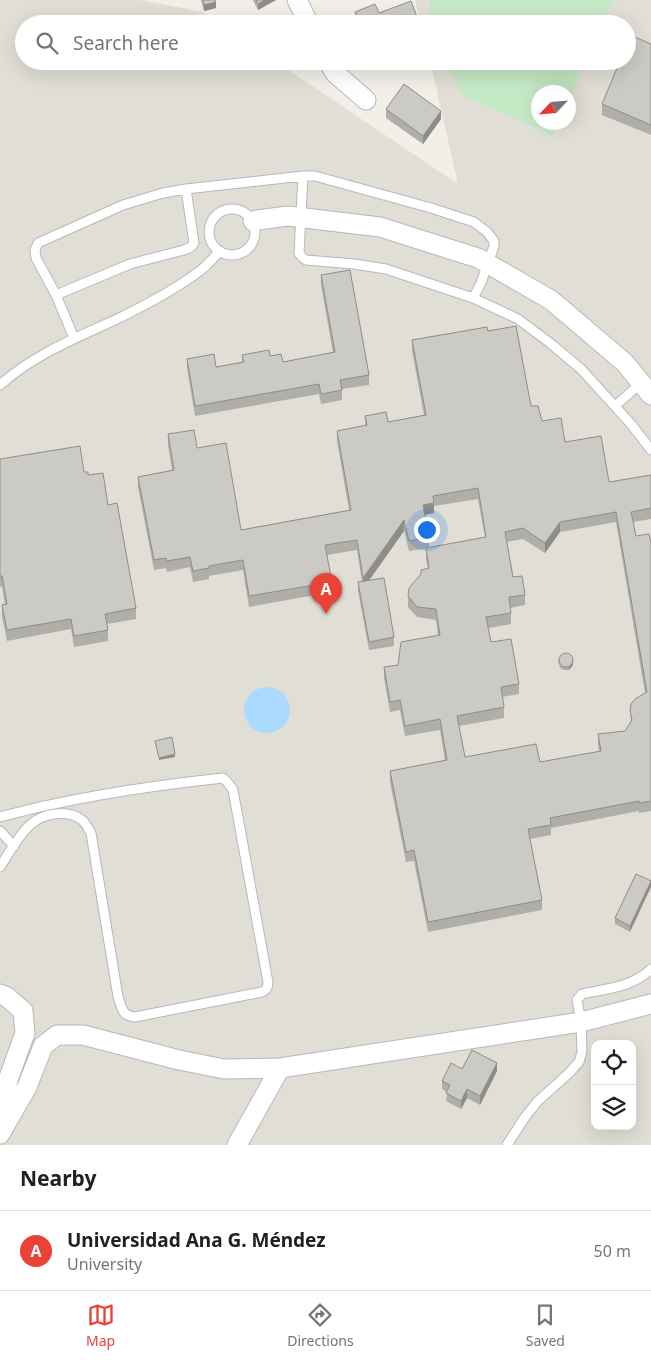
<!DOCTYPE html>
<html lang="en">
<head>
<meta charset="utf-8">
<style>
	:root { --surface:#fff; --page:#f2f2f2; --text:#202124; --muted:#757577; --line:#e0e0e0; --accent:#ea4335 }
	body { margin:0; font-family:"Noto Sans",sans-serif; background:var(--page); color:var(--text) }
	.controls { position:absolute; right:15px; bottom:15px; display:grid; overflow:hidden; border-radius:10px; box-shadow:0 5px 20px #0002 }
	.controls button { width:45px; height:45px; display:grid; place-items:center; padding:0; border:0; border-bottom:1px solid var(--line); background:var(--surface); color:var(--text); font:25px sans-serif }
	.compass { position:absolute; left:531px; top:85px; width:45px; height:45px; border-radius:50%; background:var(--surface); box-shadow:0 5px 20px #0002; rotate:244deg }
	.you { position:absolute; left:426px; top:529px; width:18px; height:18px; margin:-12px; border:4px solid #fff; border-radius:50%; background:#1a73e8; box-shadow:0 0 0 8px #1a73e833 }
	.badge { display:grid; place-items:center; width:32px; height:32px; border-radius:50%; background:var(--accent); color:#fff; font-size:16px; font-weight:700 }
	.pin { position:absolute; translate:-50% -41px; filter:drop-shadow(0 1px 2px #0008) }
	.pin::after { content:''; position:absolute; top:26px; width:18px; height:15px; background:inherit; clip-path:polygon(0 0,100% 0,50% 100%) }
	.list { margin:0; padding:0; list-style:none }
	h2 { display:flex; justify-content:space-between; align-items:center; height:65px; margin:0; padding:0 20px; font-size:21px }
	h2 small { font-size:16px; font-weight:400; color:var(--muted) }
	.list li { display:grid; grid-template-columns:32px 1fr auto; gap:15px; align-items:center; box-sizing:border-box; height:80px; padding:0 20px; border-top:1px solid var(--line) }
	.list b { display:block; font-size:19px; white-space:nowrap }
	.list p { margin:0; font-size:16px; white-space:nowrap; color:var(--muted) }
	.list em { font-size:16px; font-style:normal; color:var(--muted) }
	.icon { flex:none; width:28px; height:28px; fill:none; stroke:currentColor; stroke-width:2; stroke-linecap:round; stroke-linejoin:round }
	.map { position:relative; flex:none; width:651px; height:1145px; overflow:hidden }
	.search { position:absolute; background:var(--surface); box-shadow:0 5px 20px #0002; left:15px; right:15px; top:15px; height:55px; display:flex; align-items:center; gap:12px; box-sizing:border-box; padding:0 18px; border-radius:28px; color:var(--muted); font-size:19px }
	.sheet { height:145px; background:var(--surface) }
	nav { display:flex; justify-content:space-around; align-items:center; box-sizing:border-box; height:70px; border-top:1px solid var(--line); background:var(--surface); font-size:14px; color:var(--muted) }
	nav a { display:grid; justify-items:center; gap:2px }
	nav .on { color:var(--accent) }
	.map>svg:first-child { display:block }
</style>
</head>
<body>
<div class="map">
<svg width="651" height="1145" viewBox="0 0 651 1145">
	<rect width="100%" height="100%" fill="#f1efe8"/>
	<path fill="#e1ded6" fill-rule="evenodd" d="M0 0H141L202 12 219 24H24V61H275L458 184 430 61H627V24H421L415 0H651V1145H0ZM538 92H568V122H538ZM595 1044H632V1126H595Z"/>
	<path fill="#c5e8c5" d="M430 0H613L602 24H431Z
		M444 61H586L569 101 568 92H538V122L559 123 553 136 462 95Z"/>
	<path fill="#aadaff" d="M244 710a23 23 0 1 1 46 0a23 23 0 1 1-46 0Z"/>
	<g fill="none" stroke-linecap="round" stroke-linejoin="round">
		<defs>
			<path id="service" d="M303 176 299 253 302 257 306 260 354 264 386 269 473 298 518 319 550 343 581 369 631 424 651 450
				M209 232a23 23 0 1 1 46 0a23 23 0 1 1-46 0Z
				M56 295 130 264 184 250 191 247 194 243 186 189
				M74 338 56 295 36 258 35 250 38 243 123 205 163 193 186 189 303 176H315L431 208 474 222 487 232 494 241V246L481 283 473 298
				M0 385C33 355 76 338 115 320 144 306 175 290 201 270 208 265 214 257 220 251
				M615 406 641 383
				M0 817C73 797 148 786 223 778 228 782 230 785 233 790L268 982C268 987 267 990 262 992L135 1017C122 1016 122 1008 118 997L91 833C88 829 86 823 82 820 68 809 43 813 30 825 18 836 9 853 0 867
				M0 831 14 846
				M507 1145 525 1117 538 1101 569 1073 579 1062 582 1052 581 1022 577 1000 582 994C606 989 633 987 651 969"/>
			<path id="minor" d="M297 0 309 24
				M328 61 335 73 366 100
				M253 221 258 220 288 216 380 227 478 258 551 300 625 363 651 395
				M0 994 7 997 23 1011 25 1033 8 1080 0 1120
				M0 1134 27 1087 43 1046 57 1035H83L179 1060 224 1069 280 1068
				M237 1145 280 1068 581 1022 651 1004"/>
		</defs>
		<use href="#service" stroke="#b5b8bc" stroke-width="11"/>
		<use href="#minor" stroke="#b5b8bc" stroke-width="21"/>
		<use href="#service" stroke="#fff" stroke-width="9"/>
		<use href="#minor" stroke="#fff" stroke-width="19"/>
	</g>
	<path fill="#afaea9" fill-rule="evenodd" d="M201 0H215L216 8 204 11Z
		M253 0H276L258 10Z
		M355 12 379 13 419 24 356 22 355 20Z
		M651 44V135L602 115V104Z
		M386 109 441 119 423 144 386 118Z
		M321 275 369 375V385L342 389V400L321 404 319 394 195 416 187 368V359L216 367 242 362V355L270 356 283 362 333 353 321 285Z
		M488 331 531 406 542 421 609 482 651 475V519L633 522 636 536 651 543V811L639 813V811L551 828V835L530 839 542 900V910L428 932 414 861 406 862 390 782V771L445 761 440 730 405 736 400 710 390 712 384 678V667L398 665 438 636 436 620 417 617 408 607V596L421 574V570L428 569 426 559V548L485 537 478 499 434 506V513L425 515 429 537V548L409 551 404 531 369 580 394 637V646L369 650 358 591V582H362L357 550 327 555 332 582V592L249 607 243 570 209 576V579L193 582 190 567 167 572 166 568 154 570 138 487V477L172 470 168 445V434L197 448 241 530 349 510 337 441V431L365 425V416L388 422 424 415 412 351V340ZM616 522 645 693 630 710 631 722 625 731 598 734V745L599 752 540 762 465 757 459 726 504 718V707L502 697 519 694V684L491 642 488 628 511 624V613L510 608 525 605V595L513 577 507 542 523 539 545 553 560 532Z
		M0 459 84 472 88 475 108 505 136 608V619L107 624 108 630V641L74 647 71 629 7 641 2 616V605H5L2 586 0 587Z
		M558 660 573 665 569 670H564L560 668Z
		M636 874 630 932 615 924V918Z
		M462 1069 497 1071 480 1105 467 1098 461 1109 446 1101 447 1092 442 1089V1081Z"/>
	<path fill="#8f8d8a" d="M265 0H276L258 10V4Z
		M216 2V8L204 11V5Z
		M366 61H382L366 67Z
		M441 111V119L423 144V136Z
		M434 503V513L423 515V505Z
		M404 520V531L363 589V578Z
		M560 522V532L545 553V543Z
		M573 662V665L569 670V667Z
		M175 754V757L159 760V758Z
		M651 881V887L630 932V926Z
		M497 1063V1071L480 1105V1096Z
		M467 1089V1098L461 1109V1101Z"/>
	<path fill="#cccac5" stroke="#8f8d8a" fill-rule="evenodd" d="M203 0H215L216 2 204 5Z
		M256 0H265L258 4Z
		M411 1 419 22 415 24H353L359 21 355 12 375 4 379 13Z
		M630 35 651 44V125L602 104 620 61H627V43Z
		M404 84 441 111 423 136 386 109Z
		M350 270 369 375 340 380 342 390 321 394 319 384 195 406 187 359 214 354 216 367 244 362 242 355 269 350 270 356 281 354 283 362 335 352 321 275Z
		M516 326 531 406H538L542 421 561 418 565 442 601 436 609 482 651 475V508L631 512 636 536 649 534 651 543V801L639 803V801L550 818 551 825 528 829 542 900 428 922 414 850 406 852 390 771 447 760 440 719 405 726 400 700 390 702 384 667 398 665 401 642 440 635 436 609 417 607 408 596 409 588 421 574V570L429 568 426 548 486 537 478 488 433 496 434 503 423 505 429 537 409 541 404 520 363 578 357 540 325 545 332 582 249 596 243 560 209 566V568L193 571 190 557 167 561 166 558 154 560 138 477 174 470 168 434 194 430 197 448 226 443 241 530 351 510 337 431 367 425 365 416 386 412 388 422 426 415 412 340 487 327 488 331ZM616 512 647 692 635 699 631 704 630 710 632 720 625 731 598 734 601 751 540 762 536 744 465 757 457 716 504 707 501 687 519 684 511 639 491 642 486 617 511 613 509 597 525 595 522 576 513 577 505 532 523 528 545 543 560 522Z
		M80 446 84 472H88V475L103 473 108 505 117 503 136 608 105 614 108 630 74 636 71 619 7 630 2 605 7 604 2 576H0V459Z
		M384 578 394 637 369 642 358 582Z
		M559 660a7 7 0 1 1 14 0a7 7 0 1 1-14 0Z
		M172 737 175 754 159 758 155 741Z
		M636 874 651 881 630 926 615 918Z
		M472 1050 497 1063 480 1096 467 1089 461 1101 446 1093 450 1085 442 1081 451 1063 462 1069Z"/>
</svg>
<div class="controls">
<button><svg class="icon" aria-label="locate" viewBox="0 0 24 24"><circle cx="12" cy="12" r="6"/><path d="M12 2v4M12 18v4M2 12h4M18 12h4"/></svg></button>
<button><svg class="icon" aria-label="layers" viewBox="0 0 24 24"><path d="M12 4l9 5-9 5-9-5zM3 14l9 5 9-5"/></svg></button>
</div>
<svg class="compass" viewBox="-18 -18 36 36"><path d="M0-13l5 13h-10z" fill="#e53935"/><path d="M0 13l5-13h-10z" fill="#757577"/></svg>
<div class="you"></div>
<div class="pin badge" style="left:326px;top:614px">A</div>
<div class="search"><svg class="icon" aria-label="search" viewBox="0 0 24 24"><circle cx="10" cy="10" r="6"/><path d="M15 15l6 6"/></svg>Search here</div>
</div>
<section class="sheet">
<h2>Nearby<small></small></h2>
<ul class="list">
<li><span class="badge">A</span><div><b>Universidad Ana G. Méndez</b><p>University</p></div><em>50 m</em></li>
</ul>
</section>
<nav>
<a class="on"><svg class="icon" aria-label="map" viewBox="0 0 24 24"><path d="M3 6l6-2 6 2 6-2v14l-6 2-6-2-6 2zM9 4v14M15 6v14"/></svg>Map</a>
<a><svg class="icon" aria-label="directions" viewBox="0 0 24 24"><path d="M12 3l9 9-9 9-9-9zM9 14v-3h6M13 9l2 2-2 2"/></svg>Directions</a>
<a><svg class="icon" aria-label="saved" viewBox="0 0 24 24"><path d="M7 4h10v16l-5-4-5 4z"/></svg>Saved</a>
</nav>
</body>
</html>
